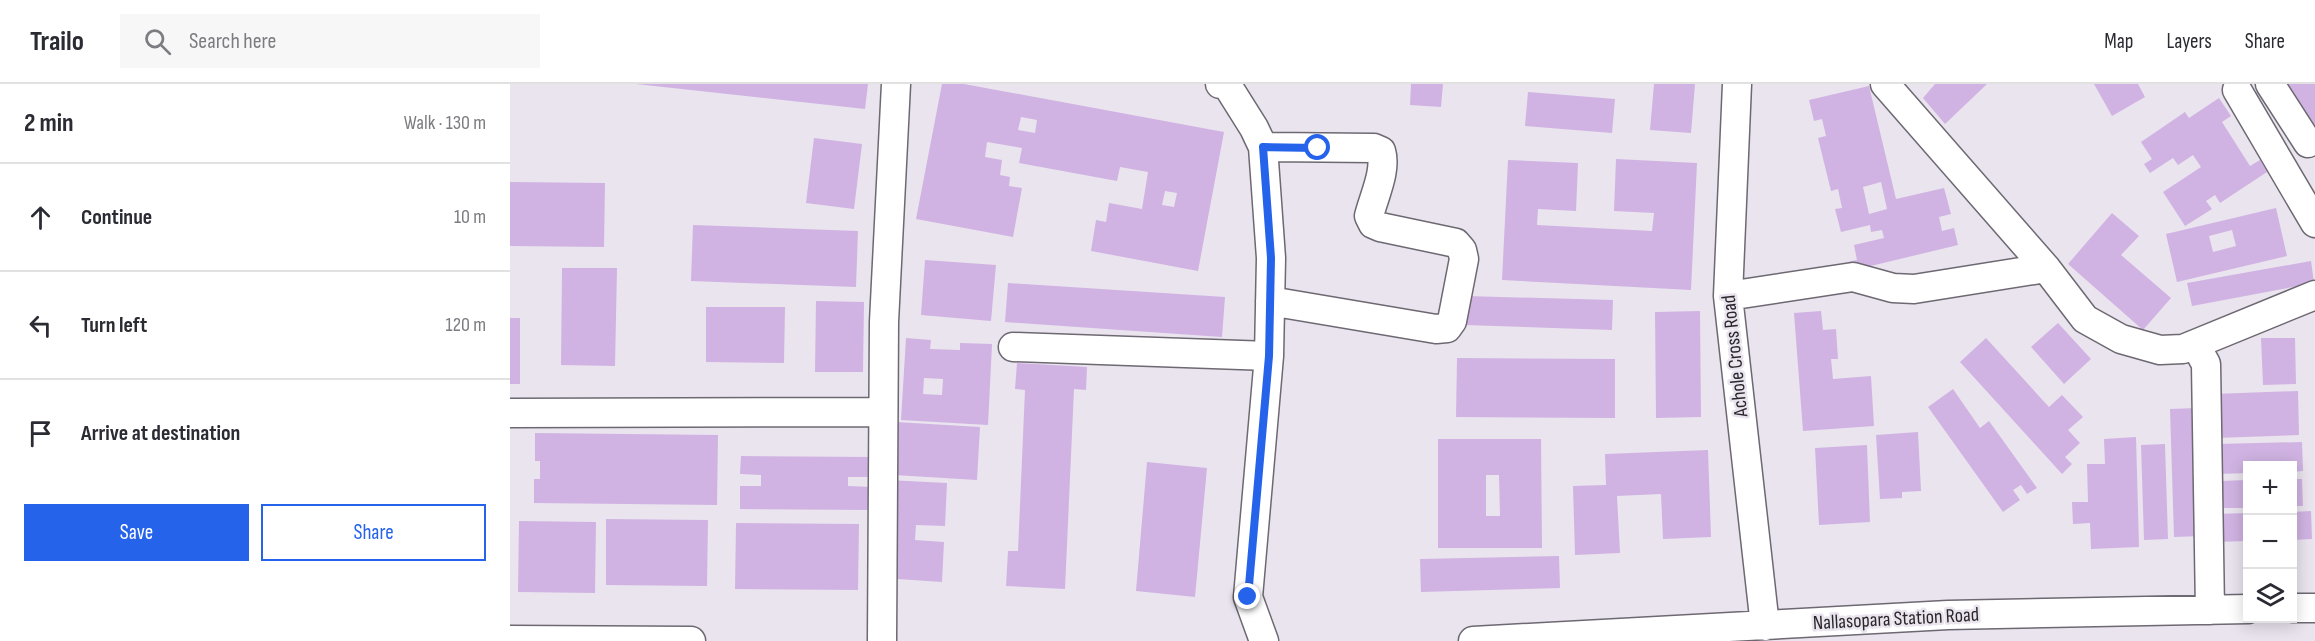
<!DOCTYPE html>
<html lang="en">
<head>
<meta charset="utf-8">
<style>
	:root { --surface:#fff; --page:#f7f7f7; --text:#2b2b33; --muted:#7c7c81; --line:#e1e1e2; --accent:#2563eb }
	body { margin:0; font-family:"Sofia Sans Condensed",sans-serif; background:var(--page); color:var(--text) }
	.controls { position:absolute; right:18px; bottom:18px; display:grid; overflow:hidden; border-radius:0px; box-shadow:0 3px 15px #0003 }
	.controls button { width:54px; height:54px; display:grid; place-items:center; padding:0; border:0; border-bottom:2px solid var(--line); background:var(--surface); color:var(--text); font:30px sans-serif }
	.stop { position:absolute; width:18px; height:18px; margin:-14px; border:4px solid #2563eb; border-radius:50%; background:#fff }
	.stop.end { background:#2563eb; border-color:#fff; box-shadow:0 2px 6px #0008 }
	.list { margin:0; padding:0; list-style:none }
	h2 { display:flex; justify-content:space-between; align-items:center; height:78px; margin:0; padding:0 24px; font-size:26px }
	h2 small { font-size:20px; font-weight:400; color:var(--muted) }
	.list li { display:grid; grid-template-columns:39px 1fr auto; gap:18px; align-items:center; box-sizing:border-box; height:108px; padding:0 24px; border-top:2px solid var(--line) }
	.list b { display:block; font-size:22px; white-space:nowrap }
	.list em { font-size:20px; font-style:normal; color:var(--muted) }
	.actions { display:flex; gap:12px; padding:18px 24px }
	.actions a { flex:1; padding:14px 0; border:2px solid var(--accent); border-radius:0px; text-align:center; font-size:21px; color:var(--accent) }
	.actions .main { background:var(--accent); color:#fff }
	.icon { flex:none; width:33px; height:33px; fill:none; stroke:currentColor; stroke-width:2; stroke-linecap:round; stroke-linejoin:round }
	.map { position:relative; flex:none; width:1805px; height:557px; overflow:hidden }
	header { display:flex; align-items:center; gap:36px; box-sizing:border-box; height:84px; padding:0 30px; background:var(--surface); border-bottom:2px solid var(--line) }
	header strong { font-size:28px }
	nav { display:flex; gap:33px; margin-inline-start:auto; font-size:21px }
	.search { width:420px; height:54px; background:var(--page); display:flex; align-items:center; gap:15px; box-sizing:border-box; padding:0 21px; border-radius:0px; color:var(--muted); font-size:22px }
	main { display:flex }
	aside { flex:1; background:var(--surface) }
	.map>svg:first-child { display:block }
</style>
</head>
<body>
<header>
<strong>Trailo</strong>
<div class="search"><svg class="icon" aria-label="search" viewBox="0 0 24 24"><circle cx="10" cy="10" r="6"/><path d="M15 15l6 6"/></svg>Search here</div>
<nav><a>Map</a><a>Layers</a><a>Share</a></nav>
</header>
<main>
<aside>
<h2>2 min<small>Walk · 130 m</small></h2>
<ul class="list">
<li><svg class="icon" aria-label="ahead" viewBox="0 0 24 24"><path d="M12 20V5M6 11l6-6 6 6"/></svg><div><b>Continue</b></div><em>10 m</em></li>
<li><svg class="icon" aria-label="left" viewBox="0 0 24 24"><path d="M17 20v-9H6M10 6l-5 5 5 5"/></svg><div><b>Turn left</b></div><em>120 m</em></li>
<li><svg class="icon" aria-label="arrive" viewBox="0 0 24 24"><path d="M6 21V4h12l-3 4 3 4H6"/></svg><div><b>Arrive at destination</b></div></li>
</ul>
<div class="actions"><a class="main">Save</a><a>Share</a></div>
</aside>
<div class="map">
<svg width="1805" height="557" viewBox="0 0 1805 557">
	<rect width="100%" height="100%" fill="#eae4ef"/>
	<path fill="#d0b3e2" fill-rule="evenodd" d="M126 0H358L355 25Z
		M432 0H454L714 48 688 187 581 167 586 136 596 138 599 119 632 125 638 88 610 83 607 97 509 79 512 64 477 58 475 73 492 76 490 91 500 93 499 102 512 104 503 153 406 135ZM511 33 527 36 525 49 508 46ZM655 107 667 109 664 123 652 121Z
		M901 0H933L931 23 900 21Z
		M1144 0H1185L1181 49 1140 46Z
		M1425 0H1477L1435 40 1413 14Z
		M1584 0H1628L1635 13 1602 32Z
		M1769 0H1805V40L1796 46Z
		M1359 2 1386 115 1434 104 1441 130 1429 133 1432 147 1444 144 1448 161 1340 187 1338 178 1347 176 1344 161 1374 154 1372 146 1361 148 1360 141 1331 148 1325 125 1332 124 1328 105 1321 107 1308 54 1316 52 1312 35 1304 37 1299 16ZM1371 98 1377 125 1359 130 1353 103Z
		M1018 8 1105 15 1102 49 1015 42Z
		M1709 14 1721 32 1712 38 1740 82 1750 76 1757 88 1710 119 1705 111 1696 117 1702 125 1675 142 1653 108 1691 83 1683 71 1668 81 1663 74 1640 89 1634 80 1642 75 1631 58 1675 28 1679 34Z
		M304 54 352 60 344 125 296 119Z
		M1106 75 1187 79 1181 206 992 196 998 76 1068 79 1066 127 1028 125 1027 141 1142 147 1144 129 1104 127Z
		M0 98 95 99 94 163 0 162Z
		M1766 124 1777 172 1667 198 1656 150ZM1722 146 1726 162 1703 168 1699 152Z
		M1602 129 1629 152 1611 171 1661 214 1633 246 1558 180Z
		M183 141 348 147 346 203 181 197Z
		M415 176 486 181 481 237 411 231Z
		M1801 177 1804 199 1682 222 1677 199Z
		M52 184H107L105 282 51 281Z
		M498 199 715 213 712 253 495 238Z
		M956 212 1103 216 1102 246 955 241Z
		M306 217 354 218 353 288H305Z
		M196 223H275L274 279 196 278Z
		M1190 227 1191 333 1146 334 1145 228Z
		M1311 227 1313 246 1326 245 1328 275H1321L1323 295 1361 292 1364 342 1293 347 1284 229Z
		M0 234H10V300H0Z
		M1548 239 1581 275 1554 300 1521 263Z
		M396 254 421 256 420 265 450 266V259L482 260 478 341 391 336ZM414 294 433 295 432 311 413 310Z
		M1476 254 1539 323 1552 311 1573 333 1558 346 1570 359 1555 373 1562 380 1552 390 1450 278Z
		M1751 254H1785L1786 300 1753 301Z
		M947 274 1105 275V334L946 333Z
		M507 279 577 283 576 306 564 305 555 505 496 502 498 467H508L515 306 505 305Z
		M1443 305 1470 344 1479 337 1527 404 1517 410 1511 401 1503 406 1510 416 1493 428 1418 323Z
		M1788 307 1789 351 1705 354 1703 310Z
		M1687 324 1692 452 1664 453 1660 325Z
		M386 338 470 343 467 396 384 391Z
		M1408 348 1411 407 1392 408V414L1370 415 1366 351Z
		M25 349 208 351 207 421 24 419V395H30V377H25Z
		M1626 353 1629 463 1581 465 1580 439 1563 440 1562 418H1578L1577 380H1595L1594 355Z
		M928 355H1031L1032 464H928ZM976 391H989L990 432H976Z
		M1792 358 1793 387 1782 388V382H1738V389L1708 390 1707 360Z
		M1655 360 1658 455 1634 456 1631 361Z
		M1357 361 1360 438 1309 441 1305 364Z
		M1198 366 1201 453 1153 455 1151 410 1107 412 1110 469 1065 471 1063 402 1096 401 1095 370Z
		M231 372 363 373V393H338V402L362 403V426L230 425V402H251V391L230 390Z
		M637 378 697 384 685 513 626 507Z
		M1782 395H1792L1793 422H1782Z
		M378 396 437 399 435 442 406 441 405 456 434 458 432 498 373 494Z
		M1738 396V424H1709V397Z
		M1801 427 1802 455 1782 456V428Z
		M1738 429V457L1704 458 1703 430Z
		M96 435 198 436 197 502 96 501Z
		M9 437 86 438 85 509 8 508Z
		M226 439 349 440 348 506 225 505Z
		M1049 472 1050 504 911 508 910 475Z"/>
	<g fill="none" stroke-linecap="round" stroke-linejoin="round">
		<defs>
			<path id="minor" d="M710 0 717 1 744 44 753 63 761 174 759 272 738 513 754 557
				M1227 0 1218 212 1255 542
				M1375 0 1536 184 1575 235 1611 255 1650 266 1673 265 1805 211
				M1760 0 1798 59
				M1727 6 1805 139
				M753 63 864 64 871 67C877 86 864 112 859 132L863 140 870 143 946 159 952 166 954 175 942 237 937 244 926 245 760 217
				M1218 212 1343 193 1383 204 1404 205 1536 184
				M1685 260 1696 280 1700 526
				M503 263 759 272
				M0 329 373 328
				M1782 524H1805
				M0 556 181 557
				M372 557 374 238 386 0
				M963 557 1438 531 1738 525"/>
		</defs>
		<use href="#minor" stroke="#6d6871" stroke-width="31"/>
		<use href="#minor" stroke="#fff" stroke-width="28"/>
	</g>
	<g fill="none" stroke-linecap="round" stroke-linejoin="round">
		<path stroke="#2563eb" stroke-width="8" d="M738 513 759 272 761 174 753 63 808 64"/>
	</g>
	<g text-anchor="middle" dominant-baseline="central" stroke-width="5" stroke-linejoin="round" paint-order="stroke">
		<g font-size="20" fill="#29272b" stroke="#eae4ef">
			<text transform="translate(1225 272) rotate(-96)">Achole Cross Road</text>
			<text transform="translate(1386 535) rotate(-3)">Nallasopara Station Road</text>
		</g>
	</g>
</svg>
<div class="controls">
<button>+</button>
<button>−</button>
<button><svg class="icon" aria-label="layers" viewBox="0 0 24 24"><path d="M12 4l9 5-9 5-9-5zM3 14l9 5 9-5"/></svg></button>
</div>
<div class="stop" style="left:808px;top:64px"></div>
<div class="stop end" style="left:738px;top:513px"></div>
</div>
</main>
</body>
</html>
